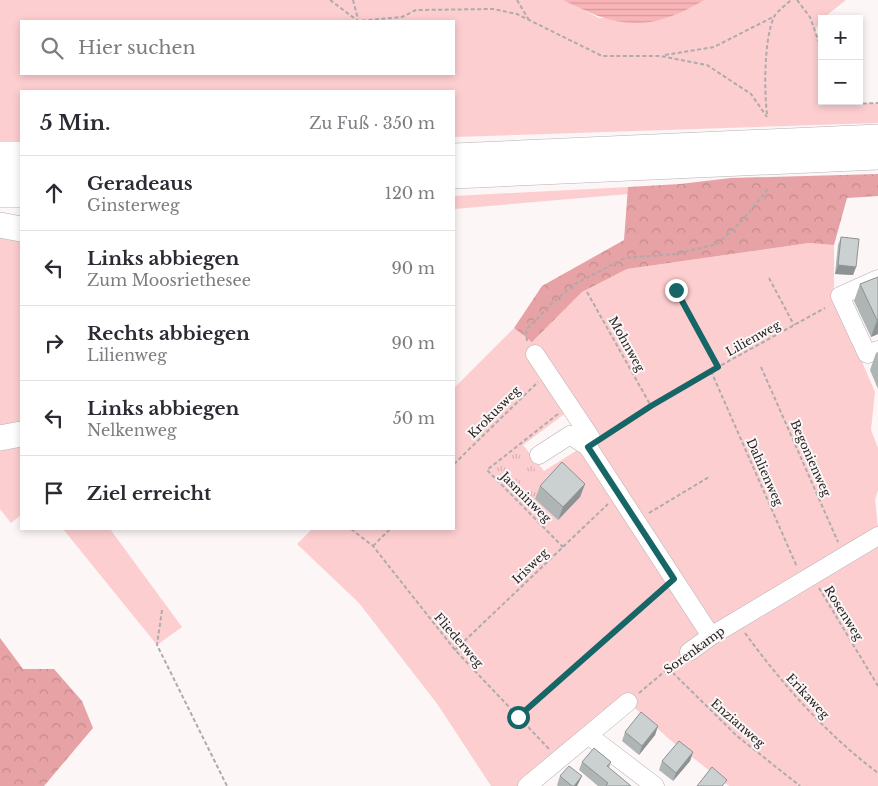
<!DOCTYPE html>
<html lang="de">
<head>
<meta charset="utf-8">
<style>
	:root { --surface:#fff; --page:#f7f7f7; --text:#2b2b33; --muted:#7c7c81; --line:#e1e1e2 }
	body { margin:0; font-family:"Libre Baskerville",serif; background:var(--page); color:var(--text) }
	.controls { position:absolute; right:15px; top:15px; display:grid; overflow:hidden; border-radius:0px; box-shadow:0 2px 8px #0003 }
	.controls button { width:45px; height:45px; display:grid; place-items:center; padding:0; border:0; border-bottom:1px solid var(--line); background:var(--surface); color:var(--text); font:25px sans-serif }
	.stop { position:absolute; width:15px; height:15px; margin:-11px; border:4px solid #176667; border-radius:50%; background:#fff }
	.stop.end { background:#176667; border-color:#fff; box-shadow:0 1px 5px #0008 }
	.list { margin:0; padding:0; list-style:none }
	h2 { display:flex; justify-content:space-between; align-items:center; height:65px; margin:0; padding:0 20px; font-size:21px }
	h2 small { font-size:16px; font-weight:400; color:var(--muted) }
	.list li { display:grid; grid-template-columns:32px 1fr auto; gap:15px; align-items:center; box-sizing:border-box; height:75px; padding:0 20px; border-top:1px solid var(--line) }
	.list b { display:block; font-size:19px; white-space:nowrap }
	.list p { margin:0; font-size:16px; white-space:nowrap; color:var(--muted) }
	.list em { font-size:16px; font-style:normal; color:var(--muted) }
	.icon { flex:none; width:28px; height:28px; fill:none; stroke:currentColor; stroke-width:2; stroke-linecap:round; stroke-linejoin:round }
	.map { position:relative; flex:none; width:878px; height:786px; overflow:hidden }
	.search { position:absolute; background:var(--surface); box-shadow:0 2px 8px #0003; left:20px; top:20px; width:435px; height:55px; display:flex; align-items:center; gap:12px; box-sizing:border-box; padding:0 18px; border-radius:0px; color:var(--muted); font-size:19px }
	.panel { position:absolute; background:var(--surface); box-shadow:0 2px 8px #0003; left:20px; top:90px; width:435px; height:440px; border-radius:0px }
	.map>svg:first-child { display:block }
</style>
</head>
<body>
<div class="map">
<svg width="878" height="786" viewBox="0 0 878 786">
	<defs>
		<pattern id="forest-crowns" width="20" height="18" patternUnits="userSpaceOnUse" patternTransform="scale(1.25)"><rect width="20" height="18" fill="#e6a2a5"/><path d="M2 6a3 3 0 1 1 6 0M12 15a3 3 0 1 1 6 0" fill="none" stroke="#c58b8e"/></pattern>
		<pattern id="park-tufts" width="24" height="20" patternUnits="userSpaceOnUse" patternTransform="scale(1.25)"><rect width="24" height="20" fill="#fdced0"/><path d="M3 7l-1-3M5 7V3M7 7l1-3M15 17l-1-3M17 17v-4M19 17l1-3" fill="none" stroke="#d9b1b2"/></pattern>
		<pattern id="water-rules" width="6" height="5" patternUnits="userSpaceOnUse" patternTransform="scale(1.25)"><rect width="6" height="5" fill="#f9b4b7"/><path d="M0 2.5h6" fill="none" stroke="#d59a9d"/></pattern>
	</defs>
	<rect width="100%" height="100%" fill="#fcf6f6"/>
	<path fill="#fdced0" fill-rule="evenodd" d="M0 0H563L599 18H666L705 0H846L822 19 815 30 822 51V101C842 101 858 104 878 103V123L454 137V91H21V146H0ZM21 21H454V74H21Z
		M628 187 629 194 454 209V196Z
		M0 237 21 239V515L11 523 0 509Z
		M809 243 834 245V297L875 392 871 430 878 448V490L875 500 878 528V786H729L669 739 628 702 520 786H491L438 705 359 603 297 544 312 529H454V388L514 328 532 342 582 292 627 269ZM567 412 585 438 579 449 544 471 523 445Z
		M63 529H110L182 627 157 645Z"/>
	<path fill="url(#forest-crowns)" d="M878 174V196L847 198 834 245 809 243 627 269 582 292 532 342 514 328 542 286 624 240 628 187 680 184 731 178Z
		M0 638 23 669H54L82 701 93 728 44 786H0Z"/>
	<path fill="url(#park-tufts)" d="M518 448 540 475 538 493 526 505 492 470Z"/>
	<path fill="url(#water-rules)" d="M563 0H705C693 6 680 14 666 18 628 31 596 17 563 0Z"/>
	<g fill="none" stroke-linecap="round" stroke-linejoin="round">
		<defs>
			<path id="minor" d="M878 279 840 296 867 354 878 350
				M535 354 591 438 588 447
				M539 455 570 435 588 447 711 636
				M689 652 711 636 878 536
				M588 735 655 786
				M527 786 628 702"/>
			<path id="highway" d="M0 154H21
				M454 156 878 137
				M0 175H21
				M454 176 878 157
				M0 195H21
				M0 225 21 229
				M0 438 21 434"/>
		</defs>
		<use href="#minor" stroke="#b6b1b1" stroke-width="19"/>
		<use href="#highway" stroke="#b6b1b1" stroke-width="26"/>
		<path stroke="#afabab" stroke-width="2" stroke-dasharray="4 2.5" stroke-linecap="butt" d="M330 0 358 21 402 17 416 10 493 9 517 14 602 56H661L707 65 751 94 767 117
			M353 0 358 19
			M517 0 529 20
			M797 0 810 17 822 51
			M665 55 714 47 775 16
			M844 101 850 104 878 103
			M767 114C764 90 764 39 774 17 777 11 786 5 791 0
			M769 278 794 325
			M676 290 718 367
			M587 292 651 406
			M527 341 526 330 552 303 575 284 625 258 676 254 717 244 740 223 768 189
			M761 367 838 542
			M711 371 797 567
			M558 414 487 470 563 547
			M604 435 718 367 825 308
			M454 464 538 382
			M649 513 709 477
			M351 529 373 546 455 650 549 749
			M373 546 390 529
			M819 588 878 686
			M162 610 157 645 227 786
			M745 633C783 685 826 734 878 773
			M455 650 608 504
			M668 668 737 736 800 786
			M639 693 677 661
			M518 717 662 589"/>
		<use href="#minor" stroke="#fff" stroke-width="18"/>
		<use href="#highway" stroke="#fff" stroke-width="25"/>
	</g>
	<path fill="#afb4b4" d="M841 237 856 267 853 275 835 274 838 245Z
		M878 277V334L871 337 854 301 860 284Z
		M878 352V389L870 370 876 353Z
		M585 484 580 497 558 520 535 499 540 486Z
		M658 726 655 735 639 755 622 741 625 732Z
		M693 752 690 761 673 781 659 770 662 761Z
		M582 762H611L609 768 631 786H598L579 770Z
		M560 776H582L577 786H558L557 785Z"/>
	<path fill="#8e9292" d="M838 265 856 267 853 275 835 274Z
		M877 320H878V334L871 337Z
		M585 484 580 497 558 520 563 507Z
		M658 726 655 735 639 755 642 746Z
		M693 752 690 761 673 781 676 773Z
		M582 776 577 786H574Z"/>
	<path fill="#cbd1d1" stroke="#8e9292" d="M841 237 859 239 856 267 838 265Z
		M878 277V320H877L860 284Z
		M562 462 585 484 563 507 540 486Z
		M641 712 658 726 642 746 625 732Z
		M679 741 693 752 676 773 662 761Z
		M594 748 611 762 607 766 631 786H606L608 783 582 762Z
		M569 766 582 776 574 786H572L560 776Z
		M712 767 727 780 722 786H697Z"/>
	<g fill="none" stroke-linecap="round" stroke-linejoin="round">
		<path stroke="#176667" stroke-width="6" d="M518 717 674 579 588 447 651 406 718 367 676 290"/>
	</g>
	<g text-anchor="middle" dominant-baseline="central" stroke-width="4" stroke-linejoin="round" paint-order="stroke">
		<g font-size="12" fill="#252323" stroke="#fcf6f6">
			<text transform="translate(753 338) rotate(-29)">Lilienweg</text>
			<text transform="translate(627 344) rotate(61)">Mohnweg</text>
			<text transform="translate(494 412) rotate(-45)">Krokusweg</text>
			<text transform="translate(811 458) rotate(66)">Begonienweg</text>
			<text transform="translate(765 472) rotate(66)">Dahlienweg</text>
			<text transform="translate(526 497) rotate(45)">Jasminweg</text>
			<text transform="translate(530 566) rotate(-44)">Irisweg</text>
			<text transform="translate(844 613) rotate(58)">Rosenweg</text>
			<text transform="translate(459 640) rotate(49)">Fliederweg</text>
			<text transform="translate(694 650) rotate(-36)">Sorenkamp</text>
			<text transform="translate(808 696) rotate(47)">Erikaweg</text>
			<text transform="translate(738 723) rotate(41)">Enzianweg</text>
		</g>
	</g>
</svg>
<div class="controls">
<button>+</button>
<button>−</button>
</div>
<div class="stop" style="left:518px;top:717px"></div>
<div class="stop end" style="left:676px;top:290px"></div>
<div class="search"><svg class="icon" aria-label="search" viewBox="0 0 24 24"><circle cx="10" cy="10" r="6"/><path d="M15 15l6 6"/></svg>Hier suchen</div>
<section class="panel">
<h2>5 Min.<small>Zu Fuß · 350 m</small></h2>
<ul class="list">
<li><svg class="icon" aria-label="ahead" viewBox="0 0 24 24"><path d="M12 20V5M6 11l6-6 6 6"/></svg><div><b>Geradeaus</b><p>Ginsterweg</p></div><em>120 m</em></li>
<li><svg class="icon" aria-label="left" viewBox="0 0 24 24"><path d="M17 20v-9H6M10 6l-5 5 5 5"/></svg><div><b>Links abbiegen</b><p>Zum Moosriethesee</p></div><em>90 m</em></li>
<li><svg class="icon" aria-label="right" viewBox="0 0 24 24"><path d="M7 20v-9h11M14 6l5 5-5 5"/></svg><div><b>Rechts abbiegen</b><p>Lilienweg</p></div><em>90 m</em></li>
<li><svg class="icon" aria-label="left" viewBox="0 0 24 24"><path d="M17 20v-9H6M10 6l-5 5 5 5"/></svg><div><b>Links abbiegen</b><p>Nelkenweg</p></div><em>50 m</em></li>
<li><svg class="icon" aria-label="arrive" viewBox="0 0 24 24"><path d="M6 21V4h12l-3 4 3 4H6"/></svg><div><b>Ziel erreicht</b></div></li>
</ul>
</section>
</div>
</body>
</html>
